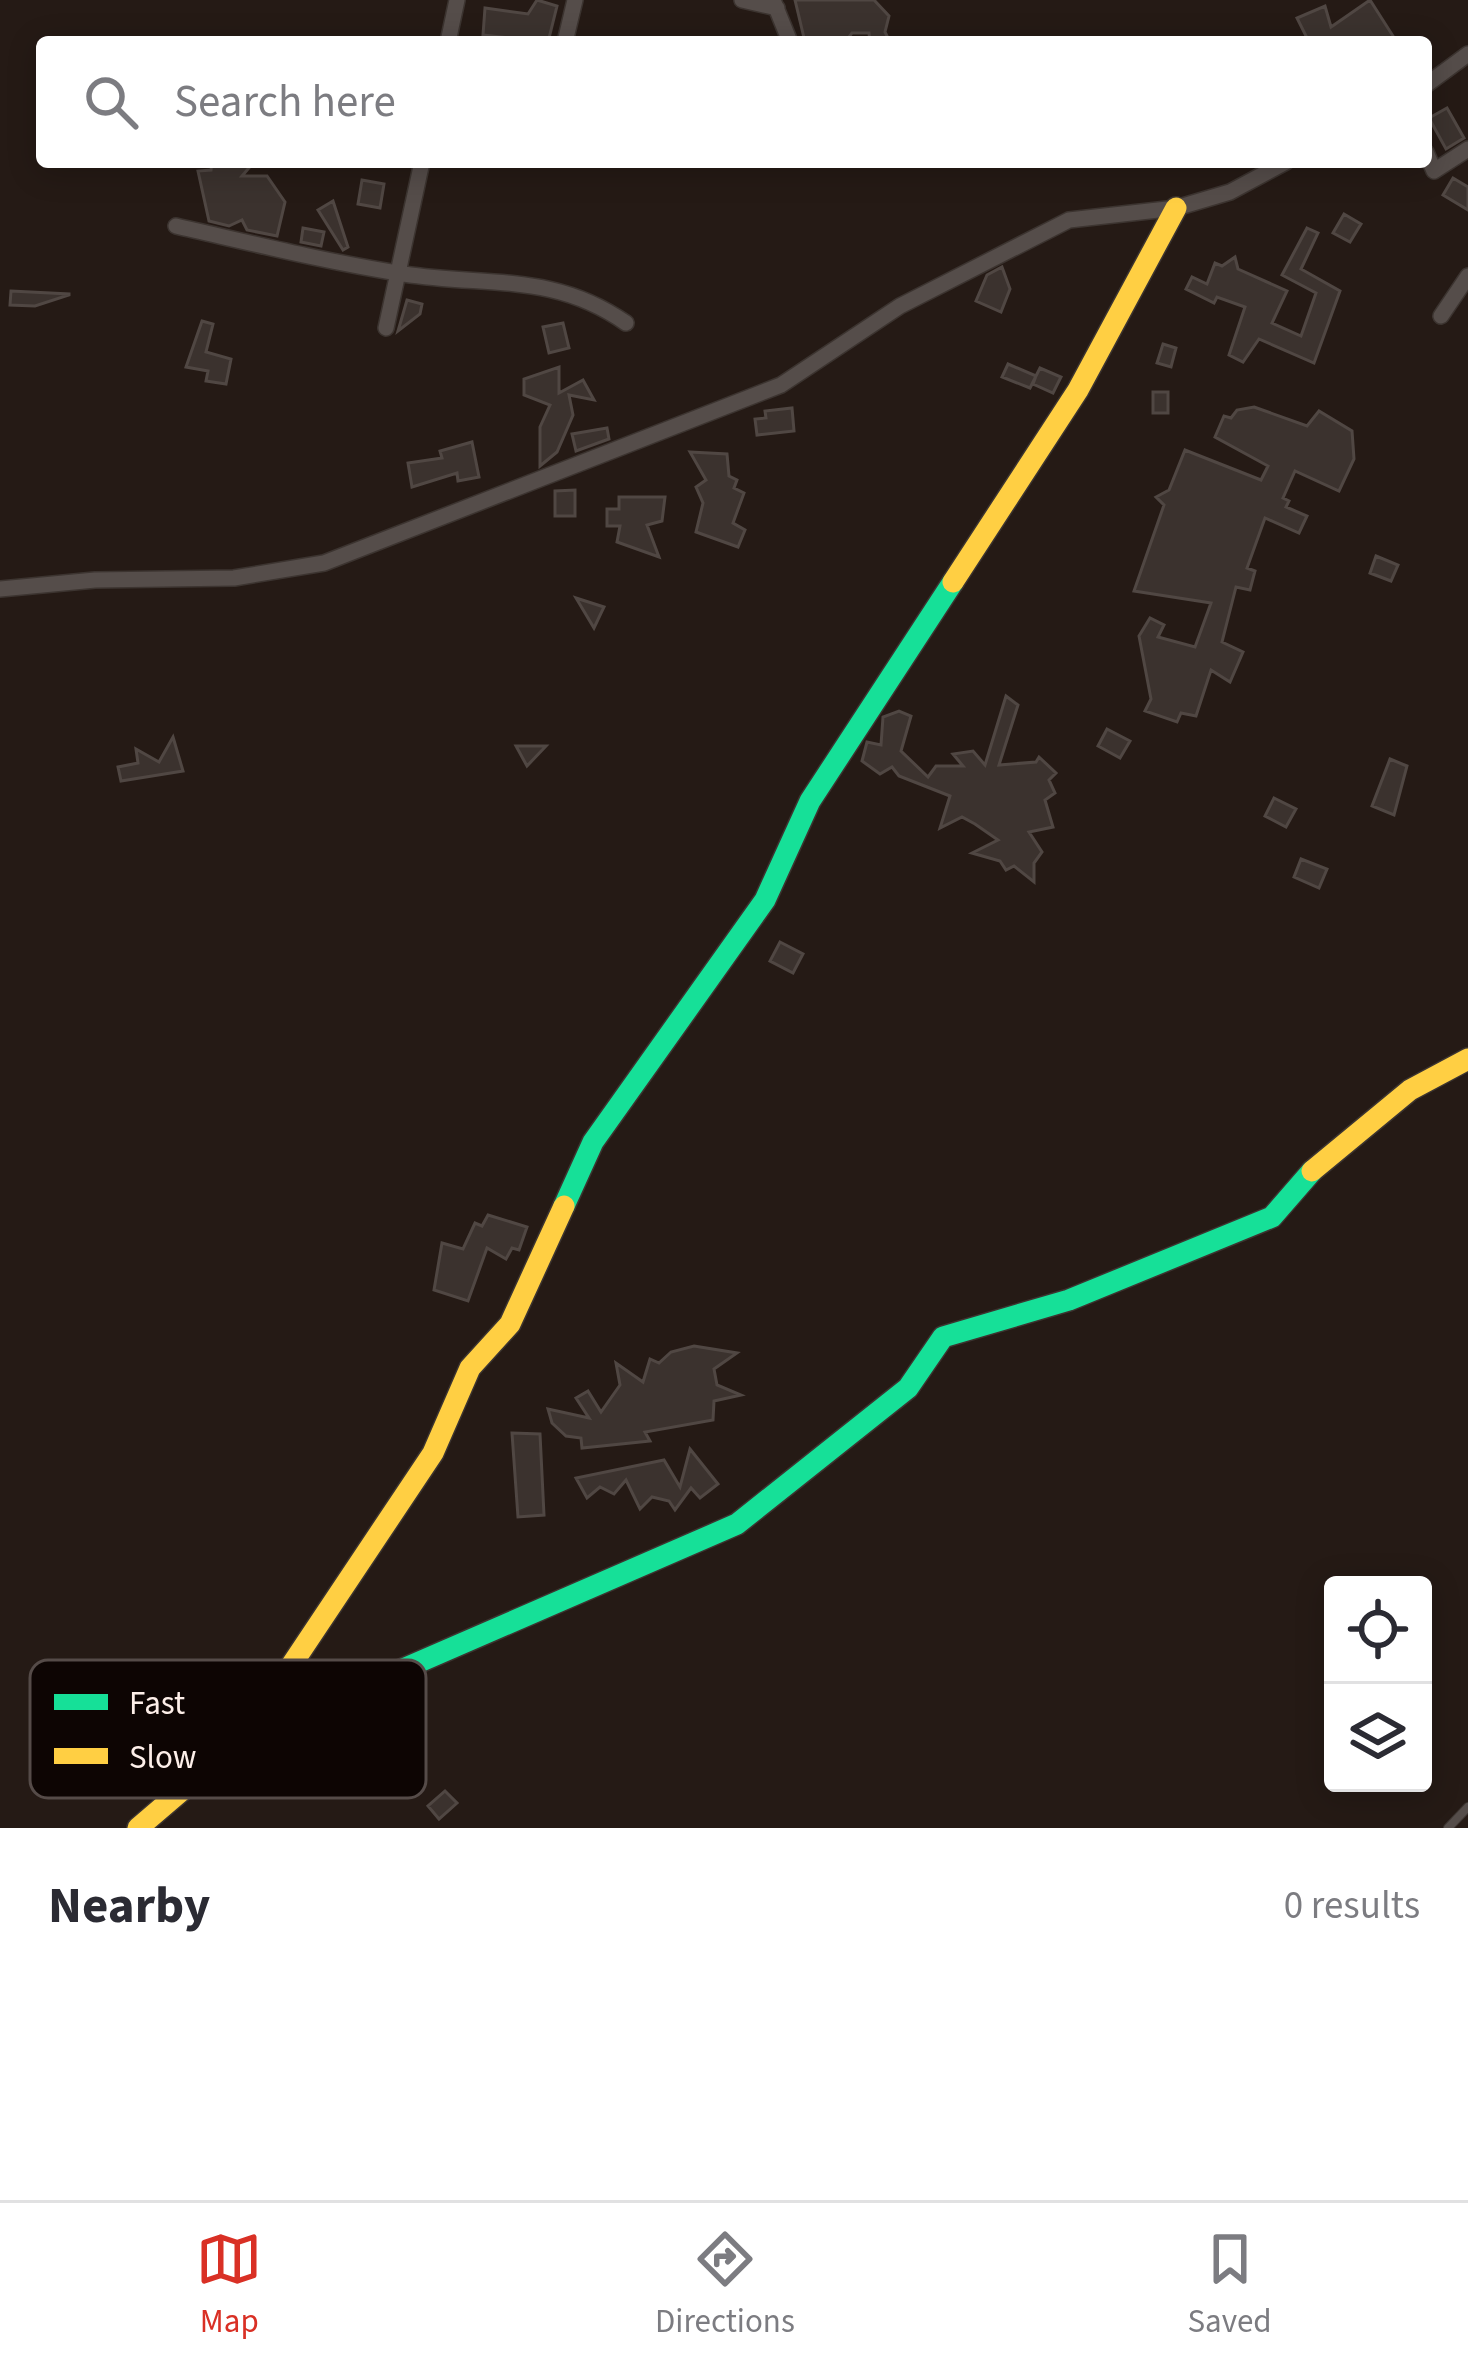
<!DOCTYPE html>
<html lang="en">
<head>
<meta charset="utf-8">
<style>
	:root { --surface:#fff; --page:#f7f7f7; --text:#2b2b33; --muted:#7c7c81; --line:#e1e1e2; --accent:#d93025 }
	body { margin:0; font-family:"Source Sans 3",sans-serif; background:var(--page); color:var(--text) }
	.controls { position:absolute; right:36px; bottom:36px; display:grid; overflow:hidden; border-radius:12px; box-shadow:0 6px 30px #0003 }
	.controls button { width:108px; height:108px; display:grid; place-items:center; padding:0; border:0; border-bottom:3px solid var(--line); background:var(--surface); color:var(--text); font:60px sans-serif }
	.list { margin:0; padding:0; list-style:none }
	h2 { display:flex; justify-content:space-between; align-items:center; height:156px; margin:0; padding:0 48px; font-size:51px }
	h2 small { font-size:39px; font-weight:400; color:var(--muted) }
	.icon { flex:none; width:66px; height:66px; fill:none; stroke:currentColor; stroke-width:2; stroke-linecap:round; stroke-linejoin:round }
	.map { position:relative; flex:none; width:1468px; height:1828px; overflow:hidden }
	.search { position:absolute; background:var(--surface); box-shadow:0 6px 30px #0003; left:36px; right:36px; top:36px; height:132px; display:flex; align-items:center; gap:30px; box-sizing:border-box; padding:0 42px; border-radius:12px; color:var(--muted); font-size:45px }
	.sheet { height:372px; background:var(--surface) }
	nav { display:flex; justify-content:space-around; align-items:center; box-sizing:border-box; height:168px; border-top:3px solid var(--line); background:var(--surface); font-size:33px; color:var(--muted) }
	nav a { display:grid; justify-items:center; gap:6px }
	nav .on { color:var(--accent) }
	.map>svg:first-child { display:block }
</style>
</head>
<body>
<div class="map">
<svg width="1468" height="1828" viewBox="0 0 1468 1828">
	<rect width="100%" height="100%" fill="#251a15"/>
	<path fill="#3b322e" stroke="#504743" stroke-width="3" d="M537 0 557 6 548 42 483 35 485 8 528 14Z
		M795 0H874L889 16 885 32 890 42H870L869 33H852L845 42H805Z
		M1370 0 1393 36 1380 42H1309L1297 18 1325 6 1331 27Z
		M1447 108 1464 138 1446 149 1429 118Z
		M212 162H254L242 176H267L285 202 277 236 247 230 242 220 229 226 209 221 198 171 211 170Z
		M1453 178 1468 187V210L1443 195Z
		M362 180 384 184 380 208 358 204Z
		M333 201 348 247 343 250 318 210Z
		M1344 214 1361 224 1350 242 1333 233Z
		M303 228 324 232 321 246 301 242Z
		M1307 228 1318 233 1301 269 1340 291 1314 363 1259 339 1243 362 1229 355 1245 307 1217 297 1214 303 1186 289 1192 277 1207 284 1215 263 1222 266 1235 257 1238 269 1287 291 1272 323 1301 336 1316 293 1282 275Z
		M1002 267 1010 289 1001 312 976 301 987 275Z
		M11 291 69 294V295L35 306 10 305Z
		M407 300 422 304 420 314 398 331Z
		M202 321 213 324 206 352 231 359 226 384 206 381 208 371 186 367Z
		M563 323 569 348 549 353 543 327Z
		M1163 344 1176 348 1171 367 1157 363Z
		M1008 364 1036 376 1040 368 1061 377 1053 393 1033 384 1036 376 1030 388 1002 377Z
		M559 367V393L583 380 594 400 569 395 573 415 557 452 540 466V427L550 405 524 395V379Z
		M1153 392H1168V413H1153Z
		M1254 407 1307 426 1319 411 1352 431 1354 459 1339 491 1295 471 1283 498 1289 501 1286 507 1307 516 1299 533 1265 518 1247 568 1255 571 1250 590 1236 587 1222 642 1243 652 1230 682 1211 670 1196 716 1181 713 1177 722 1145 711 1151 699 1139 636 1150 618 1164 625 1158 637 1195 647 1211 603 1134 591 1164 505 1156 497 1169 490 1185 450 1261 480 1268 466 1215 437 1224 416 1231 418 1237 410Z
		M792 408 794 431 757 435 755 419 766 418 765 411Z
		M607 428 609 439 576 451 572 434Z
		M472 442 479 477 458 481 457 473 412 487 408 463 442 458 440 451Z
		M690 452 727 454 729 476 737 480 734 488 744 493 733 523 745 530 738 547 696 532 703 503 696 487 706 480Z
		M575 490V516H555V491Z
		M619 497H665L662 521 647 525 659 557 617 542 620 526H607V509H619Z
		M1376 556 1398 565 1391 581 1370 573Z
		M576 598 604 607 594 628Z
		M1006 696 1018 705 999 765 1036 762 1039 757 1056 773 1049 780 1055 793 1045 800 1053 827 1029 832 1042 852 1034 863V882L1014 866 1006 870 1000 861 972 853 998 840 975 824 962 817 940 828 950 796 899 776 892 767 880 774 862 761 867 742 881 745 883 717 899 711 911 716 901 751 928 777 936 766H963L953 754 973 751 985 765Z
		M1107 729 1130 741 1120 758 1098 746Z
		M173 737 183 771 121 781 118 767 138 763 136 749 159 762Z
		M516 746H546L527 766Z
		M1390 759 1407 766 1394 815 1372 806Z
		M1274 798 1296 809 1286 827 1265 816Z
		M1301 859 1327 869 1319 888 1294 877Z
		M780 942 803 954 793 973 770 961Z
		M488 1215 527 1227 519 1250 512 1248 506 1259 487 1248 468 1301 434 1290 442 1243 463 1249 475 1223 482 1226Z
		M694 1346 737 1353 714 1369 717 1385 741 1395 714 1401 713 1420 645 1432 650 1441 582 1448 581 1438 566 1436 552 1423 548 1409 589 1418 576 1398 588 1391 601 1412 620 1385 616 1363 643 1382 650 1359 659 1363 671 1352Z
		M512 1433 540 1434 544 1515 518 1517Z
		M690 1449 718 1484 700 1498 691 1488 675 1510 669 1501 652 1497 640 1509 626 1480 614 1494 600 1487 587 1498 576 1478 664 1460 680 1487Z
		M445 1791 457 1803 439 1819 428 1806Z"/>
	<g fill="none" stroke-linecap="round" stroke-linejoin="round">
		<defs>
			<path id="lane" d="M1448 1828 1468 1807"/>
			<path id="street" d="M742 0 777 8
				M773 0 790 42
				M448 42 457 0
				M565 42 575 0
				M1426 85 1468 54
				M1426 152 1434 171 1468 149
				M176 226C251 243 327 262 404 274 488 287 553 272 626 323
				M1441 316 1468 276
				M386 328 422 162
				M0 589 95 580 234 578 324 563 781 385 900 306 1069 220 1176 208 1230 192 1286 162"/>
			<path id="fast" d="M564 1206 593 1142 765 900 810 801 953 582
				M242 1739 737 1524 908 1388 943 1337 1069 1300 1272 1217 1312 1171"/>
			<path id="slow" d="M953 582 1078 390 1176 208
				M1312 1171 1410 1090 1468 1059
				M138 1828 242 1739 433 1453 470 1368 510 1324 564 1206"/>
		</defs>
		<use href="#lane" stroke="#3c3430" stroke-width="10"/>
		<use href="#street" stroke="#3c3430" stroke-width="18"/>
		<use href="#fast" stroke="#3c3430" stroke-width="24"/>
		<use href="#slow" stroke="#3c3430" stroke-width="24"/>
		<use href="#lane" stroke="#554d4a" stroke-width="8"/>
		<use href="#street" stroke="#554d4a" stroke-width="15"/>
		<use href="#fast" stroke="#16e098" stroke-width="21"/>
		<use href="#slow" stroke="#ffcf43" stroke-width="21"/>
	</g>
	<rect x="30" y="1660" width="396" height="138" rx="18" fill="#0d0503" stroke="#554b48" stroke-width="3"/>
	<rect x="54" y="1694" width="54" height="16" fill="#16e098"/>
	<rect x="54" y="1748" width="54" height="16" fill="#ffcf43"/>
	<g font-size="33" fill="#fdefe9">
		<text x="129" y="1714">Fast</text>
		<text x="129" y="1768">Slow</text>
	</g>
</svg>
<div class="controls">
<button><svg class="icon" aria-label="locate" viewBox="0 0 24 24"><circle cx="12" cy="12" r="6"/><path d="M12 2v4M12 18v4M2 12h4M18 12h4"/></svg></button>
<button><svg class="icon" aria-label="layers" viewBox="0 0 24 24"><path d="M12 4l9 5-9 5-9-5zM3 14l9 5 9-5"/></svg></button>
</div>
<div class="search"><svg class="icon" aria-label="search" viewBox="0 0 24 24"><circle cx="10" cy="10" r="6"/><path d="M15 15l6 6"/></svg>Search here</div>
</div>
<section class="sheet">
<h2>Nearby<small>0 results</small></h2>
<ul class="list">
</ul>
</section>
<nav>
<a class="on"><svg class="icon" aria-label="map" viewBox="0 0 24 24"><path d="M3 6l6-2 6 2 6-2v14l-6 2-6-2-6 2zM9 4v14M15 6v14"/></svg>Map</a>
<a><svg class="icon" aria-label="directions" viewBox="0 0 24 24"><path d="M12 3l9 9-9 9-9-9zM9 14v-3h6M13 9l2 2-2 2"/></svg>Directions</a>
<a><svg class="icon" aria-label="saved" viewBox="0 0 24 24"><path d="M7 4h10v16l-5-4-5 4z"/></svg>Saved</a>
</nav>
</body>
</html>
